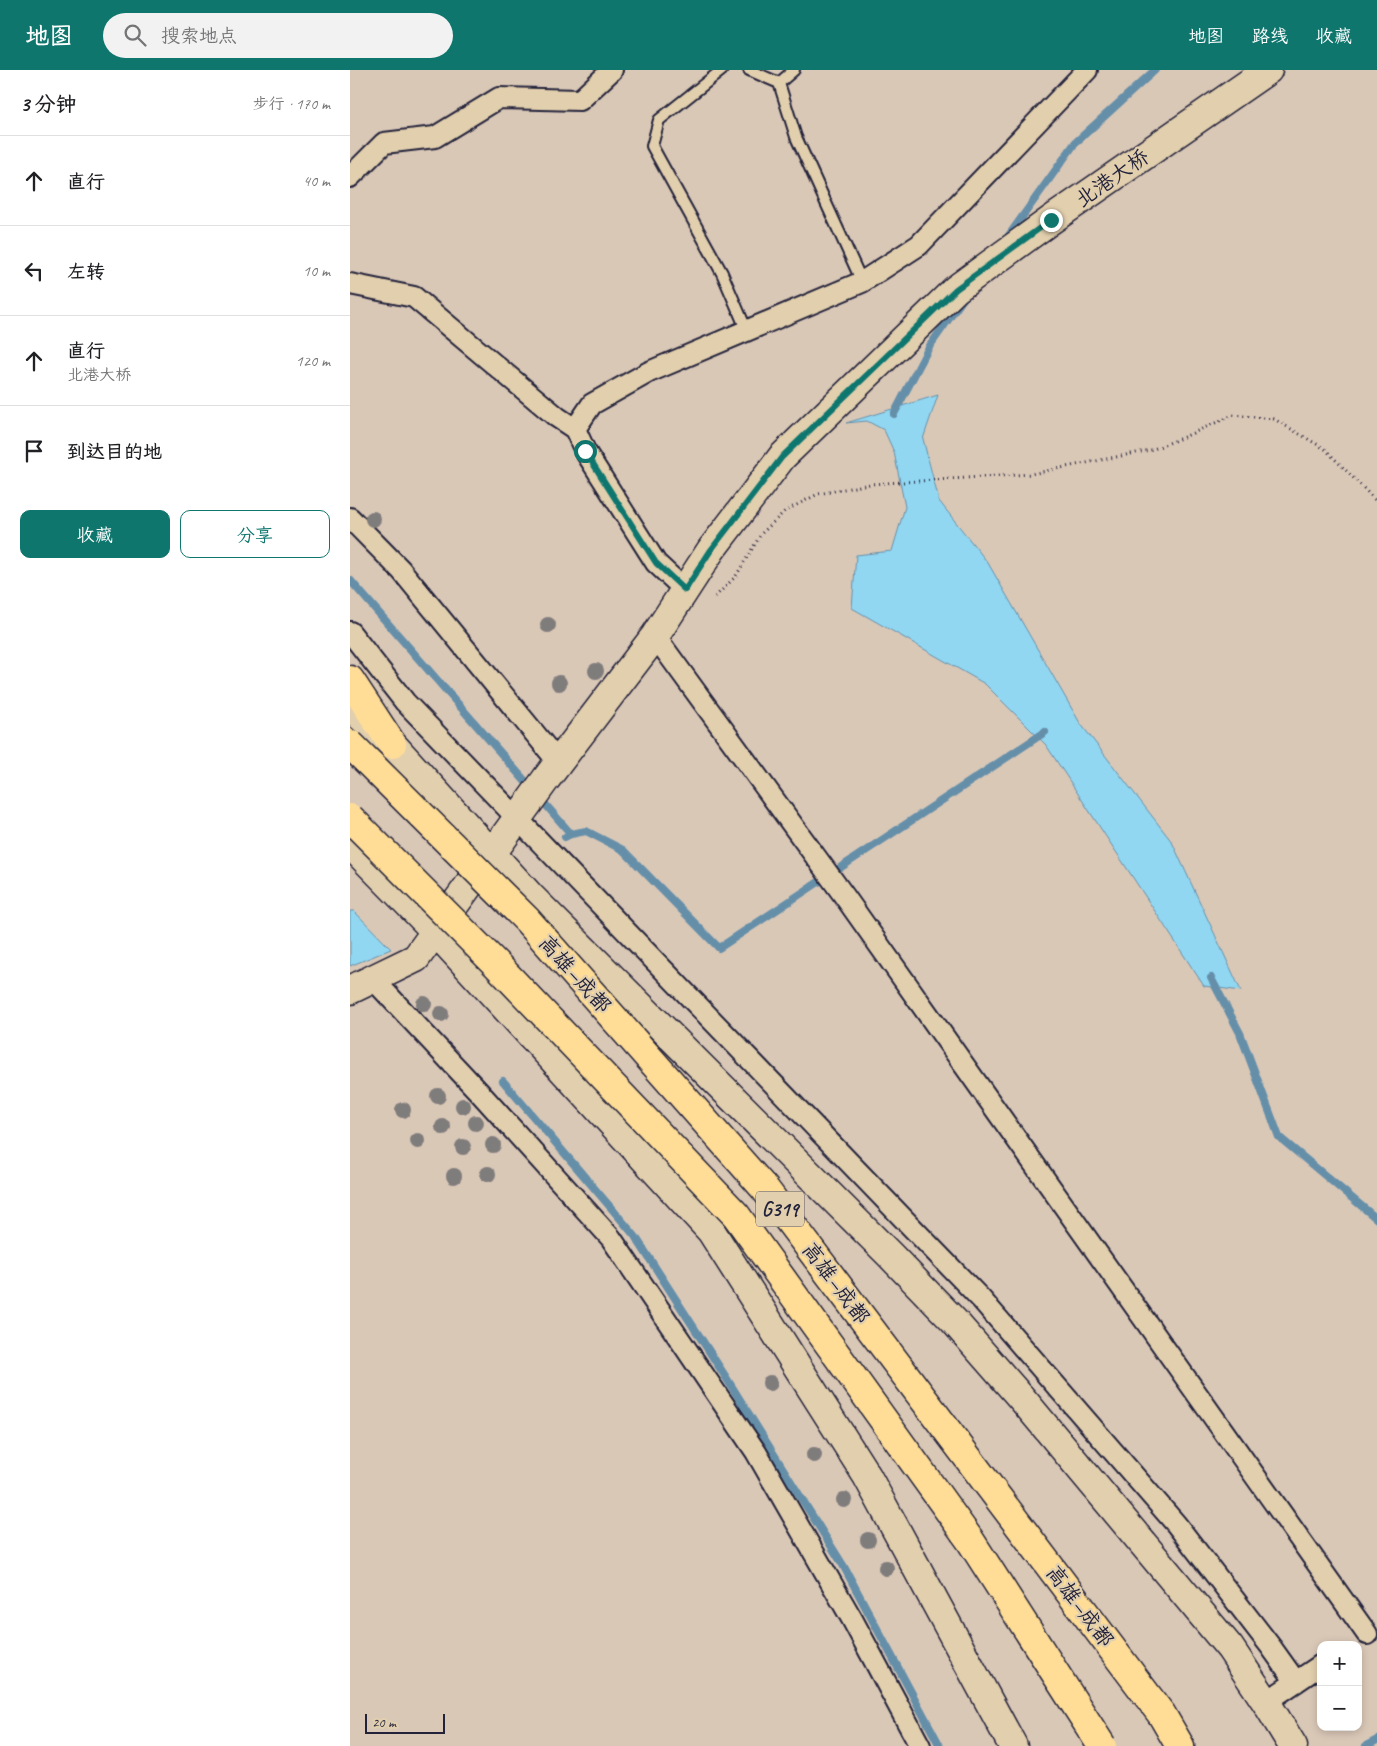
<!DOCTYPE html>
<html lang="zh">
<head>
<meta charset="utf-8">
<style>
	:root { --surface:#fff; --page:#f2f2f2; --text:#202124; --muted:#757577; --line:#e0e0e0; --accent:#0f766e }
	body { margin:0; font-family:Caveat,"LXGW WenKai TC",sans-serif; background:var(--page); color:var(--text) }
	.controls { position:absolute; right:15px; bottom:15px; display:grid; overflow:hidden; border-radius:10px; box-shadow:0 2px 8px #0003 }
	.controls button { width:45px; height:45px; display:grid; place-items:center; padding:0; border:0; border-bottom:1px solid var(--line); background:var(--surface); color:var(--text); font:25px sans-serif }
	.scale { position:absolute; left:15px; bottom:12px; width:80px; box-sizing:border-box; padding-left:5px; border:2px solid #22223b; border-top:0; font-size:14px; line-height:18px; white-space:nowrap; color:#22223b; -webkit-text-stroke:4px #e2cfad; paint-order:stroke }
	.stop { position:absolute; width:15px; height:15px; margin:-11px; border:4px solid #0f766e; border-radius:50%; background:#fff }
	.stop.end { background:#0f766e; border-color:#fff; box-shadow:0 1px 5px #0008 }
	.list { margin:0; padding:0; list-style:none }
	h2 { display:flex; justify-content:space-between; align-items:center; height:65px; margin:0; padding:0 20px; font-size:21px }
	h2 small { font-size:16px; font-weight:400; color:var(--muted) }
	.list li { display:grid; grid-template-columns:32px 1fr auto; gap:15px; align-items:center; box-sizing:border-box; height:90px; padding:0 20px; border-top:1px solid var(--line) }
	.list b { display:block; font-size:19px; white-space:nowrap }
	.list p { margin:0; font-size:16px; white-space:nowrap; color:var(--muted) }
	.list em { font-size:16px; font-style:normal; color:var(--muted) }
	.actions { display:flex; gap:10px; padding:15px 20px }
	.actions a { flex:1; padding:11px 0; border:1px solid var(--accent); border-radius:10px; text-align:center; font-size:18px; color:var(--accent) }
	.actions .main { background:var(--accent); color:#fff }
	.icon { flex:none; width:28px; height:28px; fill:none; stroke:currentColor; stroke-width:2; stroke-linecap:round; stroke-linejoin:round }
	.map { position:relative; flex:none; width:1027px; height:1676px; overflow:hidden }
	header { display:flex; align-items:center; gap:30px; box-sizing:border-box; height:70px; padding:0 25px; background:var(--accent); color:#fff }
	header strong { font-size:24px }
	nav { display:flex; gap:28px; margin-inline-start:auto; font-size:18px }
	.search { width:350px; height:45px; background:var(--page); display:flex; align-items:center; gap:12px; box-sizing:border-box; padding:0 18px; border-radius:28px; color:var(--muted); font-size:19px }
	main { display:flex }
	aside { flex:1; background:var(--surface) }
	.map>svg:first-child { display:block }
</style>
</head>
<body>
<header>
<strong>地图</strong>
<div class="search"><svg class="icon" aria-label="search" viewBox="0 0 24 24"><circle cx="10" cy="10" r="6"/><path d="M15 15l6 6"/></svg>搜索地点</div>
<nav><a>地图</a><a>路线</a><a>收藏</a></nav>
</header>
<main>
<aside>
<h2>3 分钟<small>步行 · 170 m</small></h2>
<ul class="list">
<li><svg class="icon" aria-label="ahead" viewBox="0 0 24 24"><path d="M12 20V5M6 11l6-6 6 6"/></svg><div><b>直行</b></div><em>40 m</em></li>
<li><svg class="icon" aria-label="left" viewBox="0 0 24 24"><path d="M17 20v-9H6M10 6l-5 5 5 5"/></svg><div><b>左转</b></div><em>10 m</em></li>
<li><svg class="icon" aria-label="ahead" viewBox="0 0 24 24"><path d="M12 20V5M6 11l6-6 6 6"/></svg><div><b>直行</b><p>北港大桥</p></div><em>120 m</em></li>
<li><svg class="icon" aria-label="arrive" viewBox="0 0 24 24"><path d="M6 21V4h12l-3 4 3 4H6"/></svg><div><b>到达目的地</b></div></li>
</ul>
<div class="actions"><a class="main">收藏</a><a>分享</a></div>
</aside>
<div class="map">
<svg width="1027" height="1676" viewBox="0 0 1027 1676">
	<rect width="100%" height="100%" fill="#dac8b7"/>
	<filter id="ink" filterUnits="userSpaceOnUse"><feTurbulence type="fractalNoise" baseFrequency=".02" numOctaves="2"/><feDisplacementMap in="SourceGraphic" scale="10" xChannelSelector="R" yChannelSelector="G"/><feConvolveMatrix kernelMatrix="1 2 1 2 8 2 1 2 1" color-interpolation-filters="sRGB"/></filter>
	<g filter="url(#ink)">
		<path fill="#91d7f2" stroke="#658fa9" d="M588 325 573 369 589 431 638 493 730 653 822 772 891 921 854 916 696 675 635 614 502 538 506 485 542 481 555 437 544 382 534 360 517 351 496 353Z
			M0 841H4L41 879 0 896Z"/>
		<g fill="none" stroke-linecap="round" stroke-linejoin="round">
			<path stroke="#658fa9" stroke-width="8" d="M657 168 725 73 805 0
				M544 344 579 277 615 226
				M0 510 182 719
				M189 727 221 764
				M215 767 221 764 236 761 273 780 369 878 695 662
				M861 908 890 963 929 1067 1027 1149
				M153 1011 285 1166 377 1309 493 1495 590 1676
				M1016 1676 1027 1670"/>
			<defs>
				<path id="lane" d="M372 0 309 50 302 76 372 203 397 261
					M399 0 429 13
					M444 0 429 13 446 67 512 212"/>
				<path id="street" d="M0 107 34 73 85 67 149 28 230 30 262 0
					M0 214 64 227 207 347 225 359
					M0 448 51 500 209 693
					M335 520 306 493 235 381 225 359 242 334 299 302 512 212 569 175 737 0
					M0 562 55 632 631 1229 826 1454 921 1577 946 1612
					M305 566 495 827 1017 1564
					M23 909 130 1023 261 1168 406 1382 502 1549 570 1676
					M916 1632 971 1595"/>
				<path id="secondary" d="M0 637 42 674 180 826 540 1185 604 1251 674 1331 880 1578 916 1632 943 1676
					M0 774 85 861 361 1161 517 1406 663 1676
					M0 920 66 888 196 709 305 566 361 480 432 387 606 219 701 150 918 0"/>
				<path id="highway" d="M0 610 42 674
					M812 1645 830 1676"/>
			</defs>
			<use href="#lane" stroke="#22223b" stroke-width="14"/>
			<use href="#street" stroke="#22223b" stroke-width="24"/>
			<use href="#secondary" stroke="#22223b" stroke-width="31"/>
			<use href="#highway" stroke="#22223b" stroke-width="31"/>
			<path stroke="#22223b" stroke-width="3" stroke-dasharray="1 4" stroke-linecap="butt" d="M365 527 386 506 411 464 435 441 468 424 520 414 681 404 801 380 834 367 883 345 924 349 975 379 1027 432"/>
			<use href="#lane" stroke="#e2cfad" stroke-width="10"/>
			<use href="#street" stroke="#e2cfad" stroke-width="20"/>
			<use href="#secondary" stroke="#e2cfad" stroke-width="28"/>
			<use href="#highway" stroke="#ffdd96" stroke-width="28"/>
			<defs>
				<path id="highway-bridge" d="M0 674 177 850 415 1119 812 1645
					M0 748 148 896 386 1145 620 1470 752 1676"/>
			</defs>
			<use href="#highway-bridge" stroke="#22223b" stroke-width="31" stroke-linecap="butt"/>
			<use href="#highway-bridge" stroke="#ffdd96" stroke-width="28"/>
		</g>
		<g fill="#7f7c7c">
			<circle cx="23" cy="449" r="8"/>
			<circle cx="198" cy="555" r="8"/>
			<circle cx="246" cy="601" r="8"/>
			<circle cx="209" cy="613" r="8"/>
			<circle cx="74" cy="934" r="8"/>
			<circle cx="91" cy="944" r="8"/>
			<circle cx="88" cy="1026" r="8"/>
			<circle cx="113" cy="1036" r="8"/>
			<circle cx="53" cy="1040" r="8"/>
			<circle cx="126" cy="1053" r="8"/>
			<circle cx="93" cy="1057" r="8"/>
			<circle cx="68" cy="1071" r="8"/>
			<circle cx="143" cy="1075" r="8"/>
			<circle cx="113" cy="1077" r="8"/>
			<circle cx="138" cy="1104" r="8"/>
			<circle cx="104" cy="1106" r="8"/>
			<circle cx="420" cy="1313" r="8"/>
			<circle cx="464" cy="1385" r="8"/>
			<circle cx="494" cy="1430" r="8"/>
			<circle cx="518" cy="1470" r="8"/>
			<circle cx="536" cy="1498" r="8"/>
		</g>
	</g>
	<g fill="none" stroke-linecap="round" stroke-linejoin="round" filter="url(#ink)">
		<path stroke="#0f766e" stroke-width="6" d="M235 381 306 493 335 520 361 480 432 387 606 219 701 150"/>
	</g>
	<g text-anchor="middle" dominant-baseline="central" stroke-width="4.5" stroke-linejoin="round" paint-order="stroke">
		<rect fill="#e2cfad" stroke="#5c565d" stroke-width="1" x="406" y="1121.5" width="48" height="35" rx="4"/>
		<g font-size="20" font-weight="bold" fill="#22223b">
			<text x="430" y="1139">G319</text>
		</g>
		<g font-size="21" fill="#22223b" stroke="#e2cfad">
			<text transform="translate(762 108) rotate(-35)">北港大桥</text>
			<text transform="translate(225 904) rotate(48)">高雄—成都</text>
			<text transform="translate(486 1213) rotate(53)">高雄—成都</text>
			<text transform="translate(730 1536) rotate(53)">高雄—成都</text>
		</g>
	</g>
</svg>
<div class="controls">
<button>+</button>
<button>−</button>
</div>
<div class="scale">20 m</div>
<div class="stop" style="left:235px;top:381px"></div>
<div class="stop end" style="left:701px;top:150px"></div>
</div>
</main>
</body>
</html>
